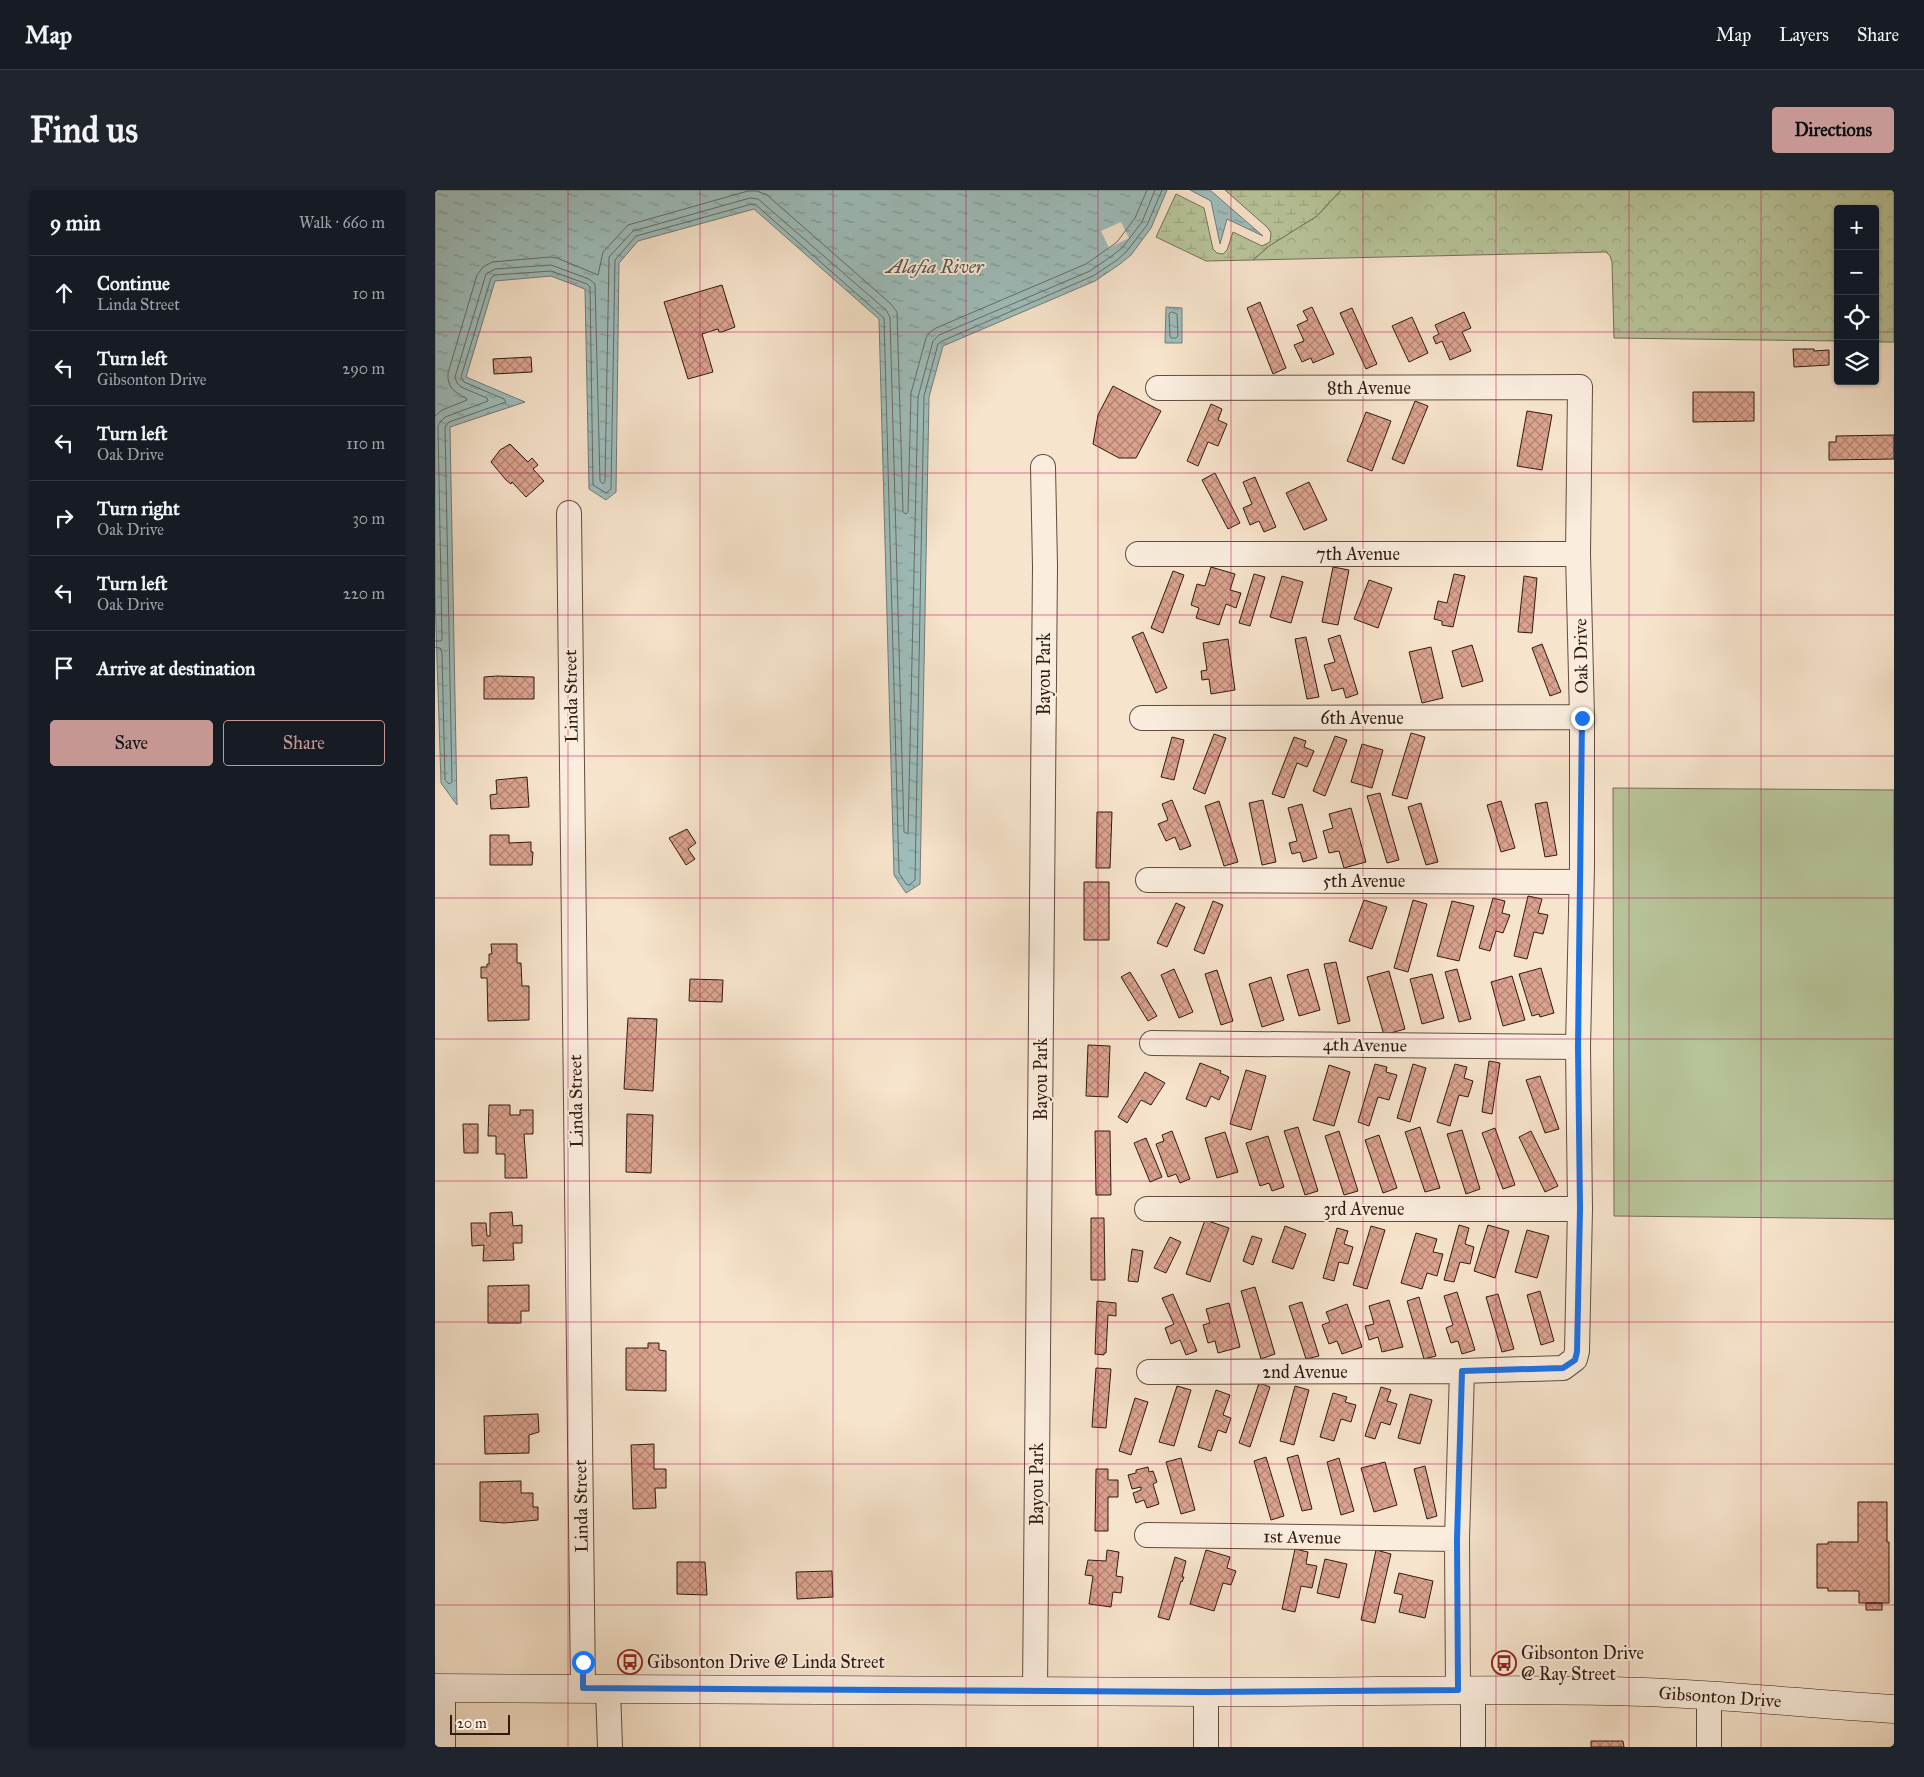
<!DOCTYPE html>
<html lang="en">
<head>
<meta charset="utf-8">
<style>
	:root { --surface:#171b24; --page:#20242c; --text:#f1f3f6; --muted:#9ea1a6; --line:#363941; --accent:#c59692 }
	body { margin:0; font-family:"IM FELL Great Primer",serif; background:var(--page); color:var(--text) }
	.controls { position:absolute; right:15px; top:15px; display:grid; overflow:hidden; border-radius:5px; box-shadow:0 1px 4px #0004 }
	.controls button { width:45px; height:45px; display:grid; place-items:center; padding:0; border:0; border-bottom:1px solid var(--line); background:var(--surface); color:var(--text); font:25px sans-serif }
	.scale { position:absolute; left:15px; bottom:12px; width:60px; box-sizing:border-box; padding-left:5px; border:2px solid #321a10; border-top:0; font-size:14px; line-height:18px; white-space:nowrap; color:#321a10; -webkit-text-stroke:4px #faedde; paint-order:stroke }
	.stop { position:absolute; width:15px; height:15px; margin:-11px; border:4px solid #1a73e8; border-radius:50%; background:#fff }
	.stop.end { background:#1a73e8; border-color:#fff; box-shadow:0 1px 5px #0008 }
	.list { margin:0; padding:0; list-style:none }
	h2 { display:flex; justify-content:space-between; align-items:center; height:65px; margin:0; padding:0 20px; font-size:21px }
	h2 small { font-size:16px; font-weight:400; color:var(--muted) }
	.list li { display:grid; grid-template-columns:32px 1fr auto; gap:15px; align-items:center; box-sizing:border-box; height:75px; padding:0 20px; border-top:1px solid var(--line) }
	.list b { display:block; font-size:19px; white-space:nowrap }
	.list p { margin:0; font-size:16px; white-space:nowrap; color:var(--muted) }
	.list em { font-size:16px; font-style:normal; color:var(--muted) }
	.actions { display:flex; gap:10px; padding:15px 20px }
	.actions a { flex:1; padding:11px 0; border:1px solid var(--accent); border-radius:5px; text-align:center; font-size:18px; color:var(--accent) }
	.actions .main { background:var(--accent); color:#111 }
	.icon { flex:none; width:28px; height:28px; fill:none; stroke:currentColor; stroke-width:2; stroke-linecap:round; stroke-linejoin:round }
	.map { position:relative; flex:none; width:1459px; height:1557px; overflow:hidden; border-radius:5px }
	header { display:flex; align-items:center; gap:30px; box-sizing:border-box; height:70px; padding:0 25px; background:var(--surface); border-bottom:1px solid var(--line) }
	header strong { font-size:24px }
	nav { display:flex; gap:28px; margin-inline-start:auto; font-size:18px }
	.intro { display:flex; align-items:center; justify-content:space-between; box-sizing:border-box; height:120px; padding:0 30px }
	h1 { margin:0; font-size:35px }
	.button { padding:12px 22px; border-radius:5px; background:var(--accent); color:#111; font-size:18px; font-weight:700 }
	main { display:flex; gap:30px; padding:0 30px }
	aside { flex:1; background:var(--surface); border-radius:5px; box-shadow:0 1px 4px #0004 }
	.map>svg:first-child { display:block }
</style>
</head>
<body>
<header>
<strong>Map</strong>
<nav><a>Map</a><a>Layers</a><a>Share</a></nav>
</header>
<div class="intro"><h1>Find us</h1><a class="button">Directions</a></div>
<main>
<aside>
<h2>9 min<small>Walk · 660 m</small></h2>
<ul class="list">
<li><svg class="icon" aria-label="ahead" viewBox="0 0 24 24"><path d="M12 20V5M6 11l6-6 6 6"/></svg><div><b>Continue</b><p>Linda Street</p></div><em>10 m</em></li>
<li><svg class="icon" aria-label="left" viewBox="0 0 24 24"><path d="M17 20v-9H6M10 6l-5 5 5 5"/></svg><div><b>Turn left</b><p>Gibsonton Drive</p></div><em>290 m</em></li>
<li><svg class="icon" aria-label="left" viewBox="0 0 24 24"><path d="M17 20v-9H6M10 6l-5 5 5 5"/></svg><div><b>Turn left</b><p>Oak Drive</p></div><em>110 m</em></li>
<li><svg class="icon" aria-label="right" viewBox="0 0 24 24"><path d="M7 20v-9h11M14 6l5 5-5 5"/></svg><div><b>Turn right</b><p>Oak Drive</p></div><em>30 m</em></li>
<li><svg class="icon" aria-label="left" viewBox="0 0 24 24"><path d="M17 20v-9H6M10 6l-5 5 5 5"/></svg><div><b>Turn left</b><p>Oak Drive</p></div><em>220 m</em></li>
<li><svg class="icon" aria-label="arrive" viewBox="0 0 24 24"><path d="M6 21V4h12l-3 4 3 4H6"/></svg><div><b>Arrive at destination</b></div></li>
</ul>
<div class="actions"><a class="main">Save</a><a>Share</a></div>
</aside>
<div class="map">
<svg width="1459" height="1557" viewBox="0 0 1459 1557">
	<defs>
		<pattern id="forest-crowns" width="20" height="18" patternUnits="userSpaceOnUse" patternTransform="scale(1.25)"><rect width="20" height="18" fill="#b8c59b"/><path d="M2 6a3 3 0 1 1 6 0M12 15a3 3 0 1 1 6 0" fill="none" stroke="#9fa984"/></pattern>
		<pattern id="wetland-marsh" width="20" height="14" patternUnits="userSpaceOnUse" patternTransform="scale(1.25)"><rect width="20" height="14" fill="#b8c59b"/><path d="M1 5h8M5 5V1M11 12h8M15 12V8" fill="none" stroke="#9fa984"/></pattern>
		<pattern id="water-ripples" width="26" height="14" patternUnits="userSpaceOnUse" patternTransform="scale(1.25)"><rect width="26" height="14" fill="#9ebebc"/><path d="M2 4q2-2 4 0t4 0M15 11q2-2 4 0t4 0" fill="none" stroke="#819a97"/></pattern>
		<pattern id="building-cross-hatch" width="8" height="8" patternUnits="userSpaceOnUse" patternTransform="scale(1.25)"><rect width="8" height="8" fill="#dba38f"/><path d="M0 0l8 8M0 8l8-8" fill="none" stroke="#b28473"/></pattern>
	</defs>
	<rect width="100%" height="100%" fill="#f7e4cc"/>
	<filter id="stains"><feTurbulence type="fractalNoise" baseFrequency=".004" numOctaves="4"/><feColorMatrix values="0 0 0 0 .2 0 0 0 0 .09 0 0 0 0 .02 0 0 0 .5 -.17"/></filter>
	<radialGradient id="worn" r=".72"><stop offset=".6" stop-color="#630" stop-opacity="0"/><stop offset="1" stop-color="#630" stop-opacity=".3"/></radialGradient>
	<path fill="url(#forest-crowns)" stroke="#757056" d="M906 0H1459V152H1440V19H1403V151L1179 148 1177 72 1175 66 1171 62 818 70 834 56 882 26Z"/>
	<path fill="url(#wetland-marsh)" stroke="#757056" d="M790 0H906L882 26 834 56 818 70 771 71 721 47 741 4 769 18 778 59 782 63 788 64 792 60 798 42 827 56 835 52 836 43 833 38Z"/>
	<path fill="#b8c59b" stroke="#757056" d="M1178 598 1459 600V1029L1179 1026Z"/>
	<path fill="url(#water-ripples)" stroke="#737c77" d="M0 0H732L716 38 696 65 685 74 660 91 508 156 494 207 485 694 471 703 459 685 444 129 319 19 203 51 184 73 181 302 171 310 154 299 150 99 116 86 60 91 31 187 90 212 15 237 22 615 6 593 0 406Z
		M755 0H775L828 46 792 29 785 54 776 11Z
		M731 117 747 118V153H730Z"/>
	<path fill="#f7e4cc" d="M686 32 694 48 674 58 666 41Z"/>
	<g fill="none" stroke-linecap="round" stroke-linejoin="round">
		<path stroke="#686c66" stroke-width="1" d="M737 122 742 124 743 146 741 148H736L735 146 734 124Z
			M0 226 7 220 32 210 31 208C19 202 12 197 13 183L42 85 48 77 57 72 115 67 122 68 163 85 168 62 193 35 313 1H322L332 5 456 114 462 122 468 322 471 324 473 322 476 203 491 148 495 142 501 138 651 74 682 52 700 28 712 0
			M0 451H6L7 449 3 236 6 231 10 227 53 211 52 208 26 197 22 193 20 187 51 84 60 79 116 75 154 89 160 94 165 291 168 294 170 291 174 67 198 41 315 8 323 9 451 120 455 127 469 642 473 644 483 207 498 151 504 145 655 81 678 65 688 57 707 32 720 0
			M0 457 5 458 7 463 10 590 14 594 17 592 10 237 14 232 71 212 69 209 29 192 26 187 56 88 60 85 116 81 152 94 155 97 158 295 171 303 176 299 180 70 201 46 317 14 321 15 449 128 464 683 471 694 474 695 480 690 489 206 503 154 507 151 658 86 682 70 692 61 712 35 727 0"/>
	</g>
	<path fill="url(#building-cross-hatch)" stroke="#321a10" d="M287 95 300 137 287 142H284L283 139 267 144 278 182 253 189 229 112Z
		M825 112 851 178 838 184 812 118Z
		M877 117 899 164 878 173 876 168 867 172 859 155 869 151 862 135 873 130 868 121Z
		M917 118 942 174 931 179 905 123Z
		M1029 122 1036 138 1027 142 1036 161 1015 170 1007 151 1001 154 998 147 1004 144 1000 135Z
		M977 127 993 163 974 172 957 136Z
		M1358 159H1379V161L1394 160V175L1359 177Z
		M96 167 97 182 59 184 58 169Z
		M678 196 726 221 701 268H684L658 254 663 225Z
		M1258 202H1319V231L1258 232Z
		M980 211 993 216 969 274 957 269Z
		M776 214 787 219 783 230 792 234 783 256 773 252 763 276 752 271Z
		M1092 221 1117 225 1107 280 1082 276Z
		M931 222 956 231 937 281 912 271Z
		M1459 245V269L1394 270V252H1401V246Z
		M75 254 93 272 97 268 103 275 98 279 109 291 91 307 77 292 76 294 71 290 56 272 65 260Z
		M780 283 805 333 793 339 767 290Z
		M820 287 841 337 829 342 824 331 815 335 808 318 817 314 808 292Z
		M874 292 892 330 869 340 851 303Z
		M776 377 800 384 795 400 806 403 801 418 791 414 784 435 761 428 764 418 756 415 762 394 770 396Z
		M898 377 914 380 903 435 887 432Z
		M738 381 749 385 728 443 716 438Z
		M819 384 830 387 815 436 804 433Z
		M1019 384 1030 386 1018 437 1007 435V431L999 429 1003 411 1012 413Z
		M847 386 868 392 856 433 835 427Z
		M1089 386 1102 388 1097 443 1083 442Z
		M934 390 957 398 943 438 919 429Z
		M708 442 732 498 721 503 697 447Z
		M905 445 923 504 911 508 908 498 897 501 889 475 900 472 893 449Z
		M871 447 884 507 872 509 860 449Z
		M793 449 800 500 776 504 774 489 767 490 766 481 772 480 768 453Z
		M1107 454 1126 502 1115 506 1097 458Z
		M1037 455 1048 491 1027 497 1017 461Z
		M996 457 1008 508 987 513 974 462Z
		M62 486 99 487V509H49V487Z
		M976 543 990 547 972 609 957 605Z
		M779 544 791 548 770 604 758 599Z
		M900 546 912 550 890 606 878 601Z
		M737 547 749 550 739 590 726 587Z
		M859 547 871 551 869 557 879 561 872 577 862 573 849 608 837 604Z
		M927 554 948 560 937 598 916 592Z
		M92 587 94 617 56 619 55 605 62 604 61 590Z
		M945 603 964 670 952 673 932 606Z
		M737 610 756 656 745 660 740 647 731 651 723 634 733 630 727 614Z
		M828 610 841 672 827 675 814 613Z
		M784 611 803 672 789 676 770 616Z
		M1066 611 1080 658 1066 662 1052 615Z
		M1112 612 1122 665 1110 667 1100 614Z
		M986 613 1003 672 991 675 973 617Z
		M867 614 882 668 868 672 865 662 857 664 854 653 862 651 853 618Z
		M916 618 931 672 909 678 904 661 894 663 888 641 898 638 894 624Z
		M662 622H677L675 678H661Z
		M252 639 261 653 253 659 260 669 251 675 234 648Z
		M55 645H74V653L96 652V662H98L97 675H55Z
		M649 692H674V750H649Z
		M1093 706 1107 709 1103 723 1113 725 1108 744 1099 742 1092 769 1079 766Z
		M1058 708 1070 711 1067 723 1075 725 1068 743 1061 741 1055 761 1044 758Z
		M929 710 952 717 937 759 914 751Z
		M978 710 992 714 973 782 959 778Z
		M778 711 788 715 769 764 759 760Z
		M1017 711 1039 716 1024 771 1002 766Z
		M741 713 750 717 732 757 722 753Z
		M56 754H82V773H86L87 796H94V830L53 831 52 788H46V777H52V774H54V764H57Z
		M901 772 915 831 903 834 889 774Z
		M1106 778 1119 823 1105 827 1104 824 1097 826 1084 784Z
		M739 779 758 822 744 828 726 785Z
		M873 779 885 820 864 826 852 785Z
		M1022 779 1036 829 1024 832 1010 782Z
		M782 780 798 831 786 835 770 784Z
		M954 781 970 839 949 845 932 787Z
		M695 782 722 826 713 831 686 787Z
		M997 784 1009 828 987 834 975 789Z
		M1077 786 1090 830 1068 836 1056 792Z
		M836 787 849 830 827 837 814 794Z
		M255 789 288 790 287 812 254 811Z
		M193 828 222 829 218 901 189 899Z
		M653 855 675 856 673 907 651 906Z
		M1054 871 1065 873 1057 924 1047 922Z
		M765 873 786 881 785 883 794 887 784 910 776 906 771 917 751 909Z
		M940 874 952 877 951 882 962 885 954 910 943 907 934 936 923 932Z
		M978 874 991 878 975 932 962 928Z
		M1020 874 1032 877 1029 888 1038 891 1033 907 1024 905 1015 936 1002 932Z
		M894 875 915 882 899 936 878 930Z
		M811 880 831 886 816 940 795 934Z
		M710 882 730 893 716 915 706 910 692 933 683 927Z
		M1105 886 1124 939 1110 943 1091 890Z
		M54 915H75V925H85V920H98V944H89L92 988H70V964H61V946H53Z
		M192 924 218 925 216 983 191 982Z
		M28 934H43V963H29Z
		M863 937 883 1001 870 1005 849 941Z
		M985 937 1005 998 990 1002 970 942Z
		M1060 938 1080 995 1068 999 1047 943Z
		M1027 940 1045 999 1031 1004 1012 944Z
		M660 941H675L676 1005H661Z
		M737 941 755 989 745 993 741 984 733 987 721 954 729 951 727 945Z
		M904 941 923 1001 909 1005 890 946Z
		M1096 941 1123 996 1110 1002 1084 947Z
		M790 942 803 982 782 988 770 948Z
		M944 945 962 998 948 1003 930 950Z
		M833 946 849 997 837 1001 834 993 825 996 811 953Z
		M711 948 727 987 715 992 699 953Z
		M77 1022 78 1036 87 1035V1053H78L79 1070 48 1071 49 1055 37 1056 36 1033H51L52 1046H55V1023Z
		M656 1028H669L670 1090H656Z
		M770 1030 794 1038 775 1092 751 1084Z
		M1024 1035 1034 1038 1030 1054 1039 1057 1035 1074 1025 1072 1019 1092 1009 1090Z
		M1053 1035 1074 1041 1060 1088 1039 1081Z
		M850 1036 871 1044 858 1079 837 1072Z
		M936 1036 950 1040 932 1099 918 1095Z
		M902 1038 913 1041 909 1054 918 1057 913 1074 904 1072 899 1091 888 1088Z
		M1092 1040 1114 1046 1102 1088 1080 1082Z
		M981 1043 1002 1049 998 1062 1008 1064 1002 1086 992 1083 987 1099 966 1093Z
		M817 1046 827 1049 818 1075 808 1071Z
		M735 1047 746 1052 731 1083 719 1078Z
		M697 1059 708 1061 703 1092 693 1091Z
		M94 1095V1121H86V1133H53V1096Z
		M820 1097 840 1164 826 1169 806 1101Z
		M1105 1101 1119 1151 1106 1155 1092 1105Z
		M1022 1102 1040 1160 1027 1164 1023 1151 1016 1153 1011 1138 1018 1135 1009 1106Z
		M738 1104 762 1161 751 1165 745 1150 736 1154 730 1138 739 1134 727 1108Z
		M1063 1104 1079 1159 1067 1162 1051 1107Z
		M984 1107 1001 1166 989 1169 972 1111Z
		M954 1110 968 1157 947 1162 943 1147 934 1150 930 1136 939 1134 934 1116Z
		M662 1111 681 1113V1126L673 1125 671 1163H669V1165L660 1164Z
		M867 1112 884 1166 871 1169 854 1116Z
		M794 1113 805 1157 783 1163 780 1151 773 1153 768 1135 775 1133 771 1119Z
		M912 1114 927 1157 907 1164 902 1151 894 1154 887 1135 895 1132 891 1122Z
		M213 1153H224V1160L231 1161V1201L191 1200V1158H213Z
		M661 1178 676 1179 671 1238 657 1237Z
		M824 1193 835 1197 815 1257 804 1253Z
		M742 1196 756 1200 739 1256 724 1252Z
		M860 1196 874 1200 859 1255 845 1251Z
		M946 1197 956 1200 952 1211 962 1214 955 1235 946 1232 940 1249 930 1246Z
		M781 1200 795 1205 788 1225 796 1228 791 1243 783 1240 776 1261 763 1257Z
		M898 1203 912 1207 910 1212 921 1215 916 1232 906 1229 899 1251 885 1247Z
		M975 1204 997 1210 985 1254 963 1248Z
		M700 1208 713 1212 696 1265 684 1261Z
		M103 1224 104 1242 94 1245V1263L50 1264 49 1226Z
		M219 1254V1279H231V1298H220L221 1318 198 1319 196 1255Z
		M863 1265 877 1319 867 1321 852 1268Z
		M831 1267 849 1326 836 1330 819 1271Z
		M746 1268 760 1320 746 1324 731 1272Z
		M904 1268 919 1321 906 1325 892 1272Z
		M950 1272 962 1315 939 1322 926 1278Z
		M990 1276 1002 1326 992 1329 979 1279Z
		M713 1277 714 1282 718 1281 722 1292 718 1294 724 1314 712 1318 709 1310 701 1313 698 1303 706 1300V1297L697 1299 693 1285 701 1283V1280Z
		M661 1279H673V1290H683V1307H673V1341H660Z
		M86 1291V1303H98V1317H103V1330L69 1333 45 1331V1292Z
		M1423 1312H1452V1352H1454V1413H1424V1401H1393V1398H1382V1354H1393V1352H1423Z
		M860 1359 873 1362 871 1374 882 1376 877 1398 866 1396 860 1422 847 1419Z
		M672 1360 684 1362 681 1386 688 1387 686 1403 678 1402 676 1417 654 1414 658 1386 650 1385 653 1370 671 1371Z
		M771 1360 795 1367 792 1378 801 1381 796 1395 788 1393 779 1421 755 1414Z
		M941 1360 956 1364 940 1433 926 1430Z
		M740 1367 751 1371 747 1387H749L747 1392 746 1391 734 1430 723 1427Z
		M890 1369 912 1374 904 1408 882 1403Z
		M242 1372H270L272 1405 242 1404Z
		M397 1381 398 1407 362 1409 361 1382Z
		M964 1383 998 1391 990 1428 964 1422 968 1405 959 1403Z
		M1431 1413H1447V1420H1431Z
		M1156 1551H1188L1189 1557H1156Z"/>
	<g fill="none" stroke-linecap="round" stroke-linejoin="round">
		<defs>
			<path id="minor" d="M134 323 148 1499
				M703 364H1143
				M707 528 1147 527
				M713 690 1146 692
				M717 853 1143 857
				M712 1019H1145
				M714 1182 1027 1181 1128 1178 1140 1169 1142 1161 1145 1019 1143 857 1147 676V527L1143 364 1145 197 723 198
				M712 1345 1022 1349
				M8 1498V1557
				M173 1499 175 1557
				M1023 1500 1022 1349 1027 1181
				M600 1501 610 376 608 277
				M1274 1506V1557
				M771 1557V1502
				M1038 1557V1500"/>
			<path id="secondary" d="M0 1498C257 1498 513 1502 770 1502 917 1503 1063 1497 1210 1502 1293 1505 1376 1514 1459 1519"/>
		</defs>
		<use href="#minor" stroke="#634c3f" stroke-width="26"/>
		<use href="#secondary" stroke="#321a10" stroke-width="29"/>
		<use href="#minor" stroke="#faedde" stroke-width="24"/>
		<use href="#secondary" stroke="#faedde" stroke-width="28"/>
	</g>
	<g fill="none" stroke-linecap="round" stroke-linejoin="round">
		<path stroke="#1a73e8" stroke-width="6" d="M148 1472V1498L771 1502 1023 1500 1022 1349 1027 1181 1128 1178 1140 1170 1142 1162 1145 1019 1143 857 1147 528"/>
	</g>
	<path fill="none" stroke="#c2185b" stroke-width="1" stroke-opacity="0.55" d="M133 0V1557M265 0V1557M398 0V1557M531 0V1557M663 0V1557M796 0V1557M928 0V1557M1061 0V1557M1194 0V1557M1326 0V1557M0 142H1403M1440 142H1459M0 283H1459M0 425H1459M0 566H1459M0 708H1459M0 849H1459M0 991H1459M0 1132H1459M0 1274H1459M0 1415H1459"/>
	<defs>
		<symbol id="bus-ring" viewBox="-11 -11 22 22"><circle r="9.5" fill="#faedde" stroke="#8f2418" stroke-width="1.5"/><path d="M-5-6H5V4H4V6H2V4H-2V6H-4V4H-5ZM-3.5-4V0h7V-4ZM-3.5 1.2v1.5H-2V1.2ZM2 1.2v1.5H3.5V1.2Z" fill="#8f2418"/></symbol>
	</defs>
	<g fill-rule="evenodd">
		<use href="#bus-ring" x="181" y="1458" width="28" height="28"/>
		<use href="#bus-ring" x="1055" y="1459" width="28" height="28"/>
	</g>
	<g text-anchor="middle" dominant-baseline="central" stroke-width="4" stroke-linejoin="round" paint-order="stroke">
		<g font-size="18" fill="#321a10" stroke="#faedde">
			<text x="934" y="198">8th Avenue</text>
			<text x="923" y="364">7th Avenue</text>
			<text transform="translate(1146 466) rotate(-91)">Oak Drive</text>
			<text transform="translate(609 484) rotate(-90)">Bayou Park</text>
			<text transform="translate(136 506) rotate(-91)">Linda Street</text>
			<text x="927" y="528">6th Avenue</text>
			<text x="929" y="691">5th Avenue</text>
			<text transform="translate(930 855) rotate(1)">4th Avenue</text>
			<text transform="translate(606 889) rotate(-90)">Bayou Park</text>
			<text transform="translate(141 911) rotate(-91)">Linda Street</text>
			<text x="929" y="1019">3rd Avenue</text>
			<text x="870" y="1182">2nd Avenue</text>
			<text transform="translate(602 1294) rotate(-90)">Bayou Park</text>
			<text transform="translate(146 1316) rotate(-91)">Linda Street</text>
			<text transform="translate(867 1347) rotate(1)">1st Avenue</text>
			<text transform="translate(1285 1507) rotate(4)">Gibsonton Drive</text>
		</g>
		<g font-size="18" fill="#321a10" stroke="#faedde" text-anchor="start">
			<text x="1086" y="1463">Gibsonton Drive<tspan x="1086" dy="21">@ Ray Street</tspan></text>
			<text x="212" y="1472">Gibsonton Drive @ Linda Street</text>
		</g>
		<g font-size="19" font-style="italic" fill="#58534c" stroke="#faedde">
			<text x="500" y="76">Alafia River</text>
		</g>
	</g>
	<rect width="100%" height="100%" filter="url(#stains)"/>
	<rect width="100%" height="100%" fill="url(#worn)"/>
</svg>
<div class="controls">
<button>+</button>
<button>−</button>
<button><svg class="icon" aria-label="locate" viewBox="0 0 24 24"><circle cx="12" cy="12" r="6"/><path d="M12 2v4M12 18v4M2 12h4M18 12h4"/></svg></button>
<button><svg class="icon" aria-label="layers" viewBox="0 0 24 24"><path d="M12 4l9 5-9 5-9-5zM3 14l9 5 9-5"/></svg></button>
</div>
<div class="scale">20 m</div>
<div class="stop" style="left:148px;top:1472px"></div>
<div class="stop end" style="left:1147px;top:528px"></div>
</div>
</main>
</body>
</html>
